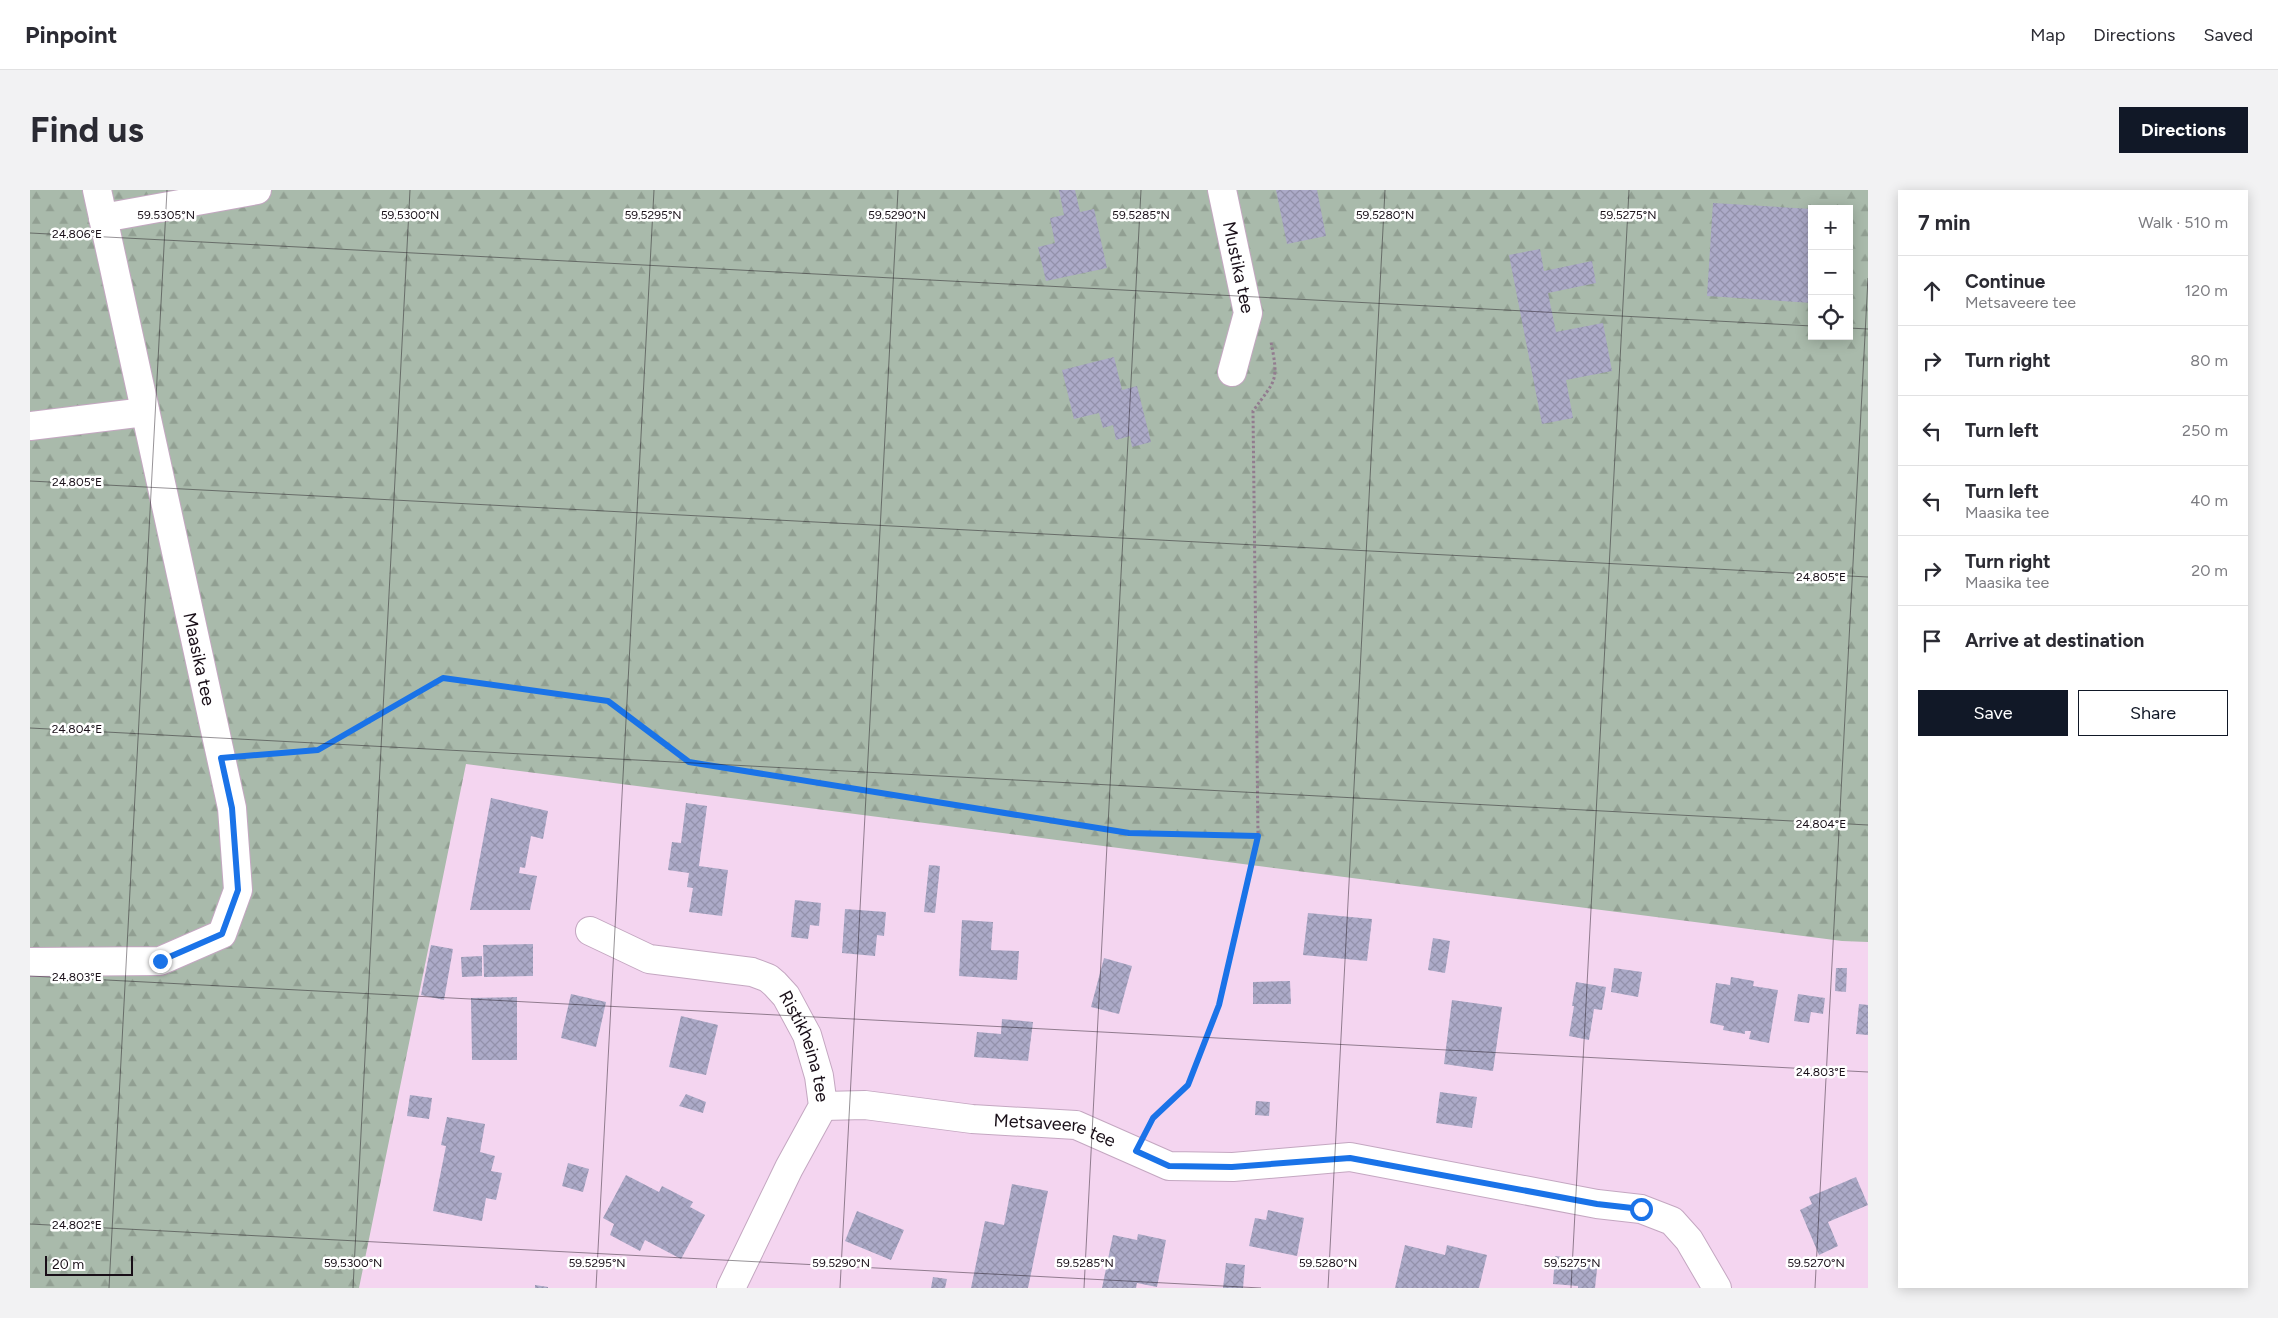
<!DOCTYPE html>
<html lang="en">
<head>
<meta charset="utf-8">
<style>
	:root { --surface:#fff; --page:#f2f2f3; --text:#2b2b33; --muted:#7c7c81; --line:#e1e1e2; --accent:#111827 }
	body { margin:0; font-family:Figtree,sans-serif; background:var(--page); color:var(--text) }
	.controls { position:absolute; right:15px; top:15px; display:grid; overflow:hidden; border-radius:0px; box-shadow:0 2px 12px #0003 }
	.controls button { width:45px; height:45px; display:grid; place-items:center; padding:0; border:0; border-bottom:1px solid var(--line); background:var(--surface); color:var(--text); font:25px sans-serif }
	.scale { position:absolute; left:15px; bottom:12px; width:88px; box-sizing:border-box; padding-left:5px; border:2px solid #190f18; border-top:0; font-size:14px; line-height:18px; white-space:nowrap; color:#190f18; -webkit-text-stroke:4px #fff; paint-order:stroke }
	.stop { position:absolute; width:15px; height:15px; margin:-11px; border:4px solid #1a73e8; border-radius:50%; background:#fff }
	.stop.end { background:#1a73e8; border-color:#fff; box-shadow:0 1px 5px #0008 }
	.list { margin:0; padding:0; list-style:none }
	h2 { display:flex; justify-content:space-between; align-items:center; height:65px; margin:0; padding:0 20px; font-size:21px }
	h2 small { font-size:16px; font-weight:400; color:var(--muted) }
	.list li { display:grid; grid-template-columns:32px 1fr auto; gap:15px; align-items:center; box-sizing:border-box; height:70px; padding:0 20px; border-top:1px solid var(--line) }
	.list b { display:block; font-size:19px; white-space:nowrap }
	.list p { margin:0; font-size:16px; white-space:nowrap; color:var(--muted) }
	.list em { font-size:16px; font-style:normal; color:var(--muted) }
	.actions { display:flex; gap:10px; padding:15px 20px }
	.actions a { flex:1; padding:11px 0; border:1px solid var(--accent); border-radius:0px; text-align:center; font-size:18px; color:var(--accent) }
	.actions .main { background:var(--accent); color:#fff }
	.icon { flex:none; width:28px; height:28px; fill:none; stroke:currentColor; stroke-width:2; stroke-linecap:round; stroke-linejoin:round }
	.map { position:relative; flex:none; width:1838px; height:1098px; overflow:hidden; border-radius:0px }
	header { display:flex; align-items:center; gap:30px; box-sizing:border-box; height:70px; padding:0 25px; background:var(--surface); border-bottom:1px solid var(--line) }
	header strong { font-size:24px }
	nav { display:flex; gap:28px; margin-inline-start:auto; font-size:18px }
	.intro { display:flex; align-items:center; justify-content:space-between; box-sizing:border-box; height:120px; padding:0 30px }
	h1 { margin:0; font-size:35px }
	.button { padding:12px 22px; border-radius:0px; background:var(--accent); color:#fff; font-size:18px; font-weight:700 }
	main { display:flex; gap:30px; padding:0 30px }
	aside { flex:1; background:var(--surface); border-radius:0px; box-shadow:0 2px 12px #0003 }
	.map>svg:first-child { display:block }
</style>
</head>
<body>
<header>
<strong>Pinpoint</strong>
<nav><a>Map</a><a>Directions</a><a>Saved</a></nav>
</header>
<div class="intro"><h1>Find us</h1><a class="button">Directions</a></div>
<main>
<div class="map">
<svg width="1838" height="1098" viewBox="0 0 1838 1098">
	<defs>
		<pattern id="forest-firs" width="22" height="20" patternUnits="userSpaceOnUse" patternTransform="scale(1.25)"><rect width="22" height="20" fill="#a9baab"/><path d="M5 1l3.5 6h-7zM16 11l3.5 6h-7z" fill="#919f92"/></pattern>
		<pattern id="building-cross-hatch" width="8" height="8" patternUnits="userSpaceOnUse" patternTransform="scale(1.25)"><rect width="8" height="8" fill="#acaac8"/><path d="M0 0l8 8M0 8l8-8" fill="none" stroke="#9391ab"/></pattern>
	</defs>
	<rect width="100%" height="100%" fill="#f4d5f0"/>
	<path fill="url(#forest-firs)" fill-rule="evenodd" d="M0 0H1838V752L1812 751 436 574 329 1098H0ZM1782 19H1819V146H1782Z"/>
	<path fill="url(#building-cross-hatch)" d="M1029 0H1045L1050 22 1064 19 1077 78 1016 91 1008 57 1025 53 1020 28 1034 25Z
		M1246 0H1287L1296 46 1257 54Z
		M1683 13 1782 19V113L1677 106Z
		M1510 59 1514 81 1562 71 1566 93 1518 103 1526 142 1573 133 1582 181 1536 190 1543 228 1512 234 1479 65Z
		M1084 167 1092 200 1107 196 1121 252 1102 257 1100 246 1086 250 1083 235 1073 238 1069 223 1044 229 1032 180Z
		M461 608 518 621 513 649 501 646 495 678 490 677 489 683 507 686 500 720H440Z
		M656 613 677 616 669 676 698 680 692 726 659 722 663 698 657 697 659 683 638 680 642 652 651 653Z
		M899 675 910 676 905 723 894 722Z
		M765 710 791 713 789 736 780 735 778 749 761 747Z
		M815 719 856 722 854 746 847 745 845 766 812 763Z
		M1278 723 1342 729 1337 771 1273 765Z
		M932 730 963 732 961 760 989 761 987 790 929 786Z
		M1403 748 1420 751 1415 783 1398 780Z
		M503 754V786L454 787 453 755Z
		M401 755 423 759 414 810 391 805Z
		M452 766V786L432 787 431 767Z
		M1074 768 1102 776 1089 824 1061 817Z
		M1584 778 1612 782 1608 807 1581 802Z
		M1806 778H1817L1816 802 1805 801Z
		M1701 787 1724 791 1723 796 1748 800 1739 853 1719 849 1721 841H1715V844L1693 840 1694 836 1680 833 1686 793 1700 795Z
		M1260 791 1261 814H1223V792Z
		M1546 792 1576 797 1572 820 1564 819 1559 850 1539 846 1544 816H1542Z
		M541 804 576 812 566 857 531 848Z
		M1768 804 1795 808 1793 824 1781 822 1779 833 1764 831Z
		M487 807V870H442L441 808Z
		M1422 810 1472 817 1463 881 1414 874Z
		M1829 814 1838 815V845L1826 844Z
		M651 826 688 835 676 885 639 877Z
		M972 829 1003 832 998 871 944 867 947 842 971 844Z
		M1410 902 1447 907 1442 938 1406 933Z
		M656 904 676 912 673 923 649 916Z
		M380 905 402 908 399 929 377 926Z
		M1226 911 1240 912 1239 926 1225 925Z
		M417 927 455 934 450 962 465 966 461 981 472 983 466 1010 456 1008 452 1031 403 1021 416 956 411 955Z
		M538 973 559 979 553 1002 532 996Z
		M596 985 629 1002 632 996 663 1012 660 1017 675 1025 651 1069 615 1050 610 1061 580 1045 584 1034 573 1028Z
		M1826 987 1838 1015 1798 1032 1808 1056 1789 1065 1770 1020 1782 1014 1779 1007Z
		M982 994 1018 1001 998 1098H941L955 1031 974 1035Z
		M1238 1020 1274 1028 1267 1066 1219 1056 1225 1028 1236 1030Z
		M827 1021 874 1040 861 1070 815 1051Z
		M1108 1044 1136 1050 1127 1097 1107 1093 1106 1098H1072L1083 1045 1107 1050Z
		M1375 1055 1415 1065 1417 1055 1457 1065 1449 1098H1365Z
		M1525 1066 1568 1070 1565 1098H1548V1096L1523 1094Z
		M1196 1073 1215 1075 1213 1098H1193Z
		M903 1087 917 1089 915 1098H901Z
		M505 1095 518 1097V1098H505Z"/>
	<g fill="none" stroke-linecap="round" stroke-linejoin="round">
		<defs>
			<g id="minor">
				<path id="s1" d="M1192 0 1218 123 1202 182"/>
				<path d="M73 28 227 0"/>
				<path d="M0 236 115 222"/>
				<path id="s2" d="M560 741 619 769 722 782 738 788 745 794 756 806 777 845 789 886 793 916 759 978 701 1098"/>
				<path d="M0 772 130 771 192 744 208 700 202 618 67 0"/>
				<path id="s3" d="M793 916 835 915 942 929 1046 935 1139 976 1203 977 1320 967 1567 1014 1611 1019 1642 1031 1659 1050 1687 1098"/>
			</g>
		</defs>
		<use href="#minor" stroke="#c4a7c1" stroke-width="30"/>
		<path stroke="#927c8f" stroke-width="3" stroke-dasharray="2.5 2.5" stroke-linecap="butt" d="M219 566 288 560 413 488 578 511 659 572 1099 643 1228 646
			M1119 937 1123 928 1158 895 1189 815 1228 646 1223 221C1246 189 1249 192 1241 152"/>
		<use href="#minor" stroke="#fff" stroke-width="28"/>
	</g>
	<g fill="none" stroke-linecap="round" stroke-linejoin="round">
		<path stroke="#1a73e8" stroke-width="6" d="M130 771 192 744 208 700 202 618 191 568 288 560 413 488 578 511 659 572 1099 643 1228 646 1189 815 1158 895 1123 928 1106 961 1139 976 1202 977 1320 968 1567 1014 1611 1019"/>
	</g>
	<path fill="none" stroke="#190f18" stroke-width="1" stroke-opacity="0.45" d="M0 43 1782 136M1819 138 1838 139M0 291 1838 387M0 538 1838 635M0 786 1838 882M0 1034 1231 1098M79 1098 137 0M323 1098 380 0M566 1098 624 0M810 1098 868 0M1054 1098 1111 0M1298 1098 1355 0M1541 1098 1599 0M1785 1098 1838 88"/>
	<g text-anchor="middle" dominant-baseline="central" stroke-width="5" stroke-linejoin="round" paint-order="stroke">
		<g font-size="18" fill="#190f18" stroke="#fff">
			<text stroke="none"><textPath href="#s1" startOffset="79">Mustika tee</textPath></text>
			<text transform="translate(169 469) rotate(78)">Maasika tee</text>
			<text stroke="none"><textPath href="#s2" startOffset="266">Ristikheina tee</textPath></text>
			<text stroke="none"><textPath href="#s3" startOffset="234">Metsaveere tee</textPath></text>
		</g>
	</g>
	<g font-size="12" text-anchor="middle" fill="#190f18" stroke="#fff" stroke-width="5" stroke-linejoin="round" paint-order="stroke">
		<text x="136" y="29">59.5305°N</text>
		<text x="380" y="29">59.5300°N</text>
		<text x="623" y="29">59.5295°N</text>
		<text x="867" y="29">59.5290°N</text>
		<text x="1111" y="29">59.5285°N</text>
		<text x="1355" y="29">59.5280°N</text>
		<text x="1598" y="29">59.5275°N</text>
		<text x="47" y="48">24.806°E</text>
		<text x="47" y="296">24.805°E</text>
		<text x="1791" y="391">24.805°E</text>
		<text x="47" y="543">24.804°E</text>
		<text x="1791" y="638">24.804°E</text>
		<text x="47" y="791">24.803°E</text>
		<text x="1791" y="886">24.803°E</text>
		<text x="47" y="1039">24.802°E</text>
		<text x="323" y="1077">59.5300°N</text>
		<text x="567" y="1077">59.5295°N</text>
		<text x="811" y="1077">59.5290°N</text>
		<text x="1055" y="1077">59.5285°N</text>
		<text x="1298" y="1077">59.5280°N</text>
		<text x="1542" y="1077">59.5275°N</text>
		<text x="1786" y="1077">59.5270°N</text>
	</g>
</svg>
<div class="controls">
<button>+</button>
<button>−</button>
<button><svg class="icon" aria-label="locate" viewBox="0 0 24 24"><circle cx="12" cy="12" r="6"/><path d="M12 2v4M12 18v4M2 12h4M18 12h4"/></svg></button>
</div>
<div class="scale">20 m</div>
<div class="stop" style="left:1611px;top:1019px"></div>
<div class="stop end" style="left:130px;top:771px"></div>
</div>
<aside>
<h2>7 min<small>Walk · 510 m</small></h2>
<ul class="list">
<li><svg class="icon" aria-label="ahead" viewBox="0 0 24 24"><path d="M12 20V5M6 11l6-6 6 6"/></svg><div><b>Continue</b><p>Metsaveere tee</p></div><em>120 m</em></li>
<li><svg class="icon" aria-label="right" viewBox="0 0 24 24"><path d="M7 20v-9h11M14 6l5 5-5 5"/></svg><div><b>Turn right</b></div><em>80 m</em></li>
<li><svg class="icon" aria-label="left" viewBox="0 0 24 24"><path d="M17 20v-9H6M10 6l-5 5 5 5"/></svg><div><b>Turn left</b></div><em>250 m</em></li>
<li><svg class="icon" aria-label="left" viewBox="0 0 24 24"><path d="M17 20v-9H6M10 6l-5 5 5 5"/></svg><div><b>Turn left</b><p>Maasika tee</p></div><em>40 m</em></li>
<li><svg class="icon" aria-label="right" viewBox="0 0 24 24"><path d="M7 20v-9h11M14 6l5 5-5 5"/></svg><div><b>Turn right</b><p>Maasika tee</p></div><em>20 m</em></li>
<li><svg class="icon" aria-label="arrive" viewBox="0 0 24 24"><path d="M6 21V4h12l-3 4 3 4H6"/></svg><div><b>Arrive at destination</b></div></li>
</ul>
<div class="actions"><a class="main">Save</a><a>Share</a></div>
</aside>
</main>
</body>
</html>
